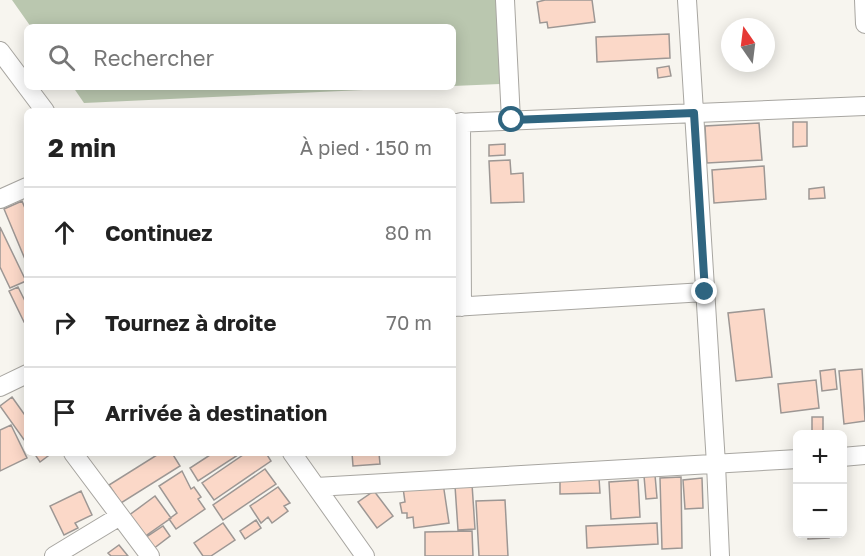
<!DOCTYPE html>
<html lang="fr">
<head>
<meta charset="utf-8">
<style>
	:root { --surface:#fff; --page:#f6f6f6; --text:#222; --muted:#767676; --line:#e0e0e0 }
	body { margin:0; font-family:"Golos Text",sans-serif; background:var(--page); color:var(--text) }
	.controls { position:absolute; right:18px; bottom:18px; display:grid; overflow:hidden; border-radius:9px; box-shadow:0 3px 15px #0003 }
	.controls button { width:54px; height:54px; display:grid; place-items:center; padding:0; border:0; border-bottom:2px solid var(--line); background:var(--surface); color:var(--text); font:30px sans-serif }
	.compass { position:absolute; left:721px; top:18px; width:54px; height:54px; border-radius:50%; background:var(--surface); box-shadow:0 3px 15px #0003; rotate:346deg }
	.stop { position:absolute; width:18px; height:18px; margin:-14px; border:4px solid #2f6580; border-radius:50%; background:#fff }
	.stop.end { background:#2f6580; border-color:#fff; box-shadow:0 2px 6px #0008 }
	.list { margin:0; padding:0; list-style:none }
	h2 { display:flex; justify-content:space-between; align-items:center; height:78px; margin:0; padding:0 24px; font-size:26px }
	h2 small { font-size:20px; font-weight:400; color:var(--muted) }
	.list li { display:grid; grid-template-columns:39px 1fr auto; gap:18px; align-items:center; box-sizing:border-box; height:90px; padding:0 24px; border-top:2px solid var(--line) }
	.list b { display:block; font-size:22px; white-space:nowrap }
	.list em { font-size:20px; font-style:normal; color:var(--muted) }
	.icon { flex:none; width:33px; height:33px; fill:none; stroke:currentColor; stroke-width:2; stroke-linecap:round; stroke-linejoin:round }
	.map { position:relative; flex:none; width:865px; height:556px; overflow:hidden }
	.search { position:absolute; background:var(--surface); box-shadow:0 3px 15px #0003; left:24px; top:24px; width:432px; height:66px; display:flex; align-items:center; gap:15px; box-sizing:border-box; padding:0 21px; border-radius:9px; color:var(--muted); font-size:22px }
	.panel { position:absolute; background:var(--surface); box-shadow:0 3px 15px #0003; left:24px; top:108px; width:432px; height:348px; border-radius:9px }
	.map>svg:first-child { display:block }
</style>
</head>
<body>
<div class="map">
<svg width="865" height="556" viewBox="0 0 865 556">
	<rect width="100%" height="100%" fill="#f7f5ef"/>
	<path fill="#bac7af" d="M12 0H496L500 84 453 86V27H31Z
		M73 87H429L84 103Z"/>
	<path fill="#fbd8c8" stroke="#9d9794" stroke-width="1.5" d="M545 0H592L595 22 548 28 547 22 540 23 537 2Z
		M669 34 670 58 597 62 596 37Z
		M669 66 671 76 658 78 657 68Z
		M793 122H807V146L793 147Z
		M759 123 762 160 707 163 705 126Z
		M505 144V155L489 156V145Z
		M510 160 511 174 523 173 524 202 491 203 489 161Z
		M764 166 766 199 714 203 712 170Z
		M824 187 825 198 809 199V189Z
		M22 201 27 213V264L4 209Z
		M0 227 26 281 10 288 0 267Z
		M18 287 27 305V320L24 322 9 291Z
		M764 309 772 377 736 381 728 313Z
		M835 369 837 389 822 391 820 371Z
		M862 369 865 421 844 424 839 371Z
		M816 380 819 408 781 413 778 384Z
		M12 397 27 418V444L0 406Z
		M812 417H823V434H812Z
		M11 425 27 458 0 471V430Z
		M34 453H52L40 462Z
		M160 453H172L180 466 121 503 109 485Z
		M213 453H241L198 481 190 468Z
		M246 453H266L271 461 214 500 202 483Z
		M352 453H379L380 464 353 466Z
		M265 469 276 484 223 520 213 505Z
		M182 471 191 489 194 487 201 497 198 499 205 509 176 529 169 519 177 513 159 486Z
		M655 475 657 498 646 499 644 476Z
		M681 477 682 548 662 549 660 478Z
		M599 478 600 493 560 494V480Z
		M702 478 703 508 685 509 683 480Z
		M638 480 640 517 611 519 609 482Z
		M443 483 449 523 414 528 413 517 407 518V513H402L400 503 405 502 403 488Z
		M472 484 475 529 458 530 455 486Z
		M278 487 290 503 284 506 288 511 272 523 268 517 261 523 250 506Z
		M81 491 92 515 75 523 78 528 64 535 50 506Z
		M374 491 393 516 377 528 358 502Z
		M155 496 171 518 144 537 128 516Z
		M505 500 508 556H479L476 501Z
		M256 520 261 528 245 539 240 531Z
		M223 523 235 540 211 556H203L194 543Z
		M657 523 658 544 587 548 586 526Z
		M163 526 170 536 153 549 145 538Z
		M472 531 473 556H425V532Z
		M808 534H828L829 538 808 539Z
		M119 545 128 556H111L108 553Z"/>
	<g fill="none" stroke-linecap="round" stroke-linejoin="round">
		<defs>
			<path id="minor" d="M505 0 511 120
				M687 0 716 464 720 556
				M864 0 865 24
				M0 51 27 87
				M27 87 45 111
				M461 122 462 307
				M453 123 865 106
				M0 199 27 187
				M453 307 705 292
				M0 387 27 374
				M73 453 150 556
				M292 453 365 556
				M842 457 865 455
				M316 487 798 459
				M54 556 120 516"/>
		</defs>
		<use href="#minor" stroke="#a8a6a1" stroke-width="20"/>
		<use href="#minor" stroke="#fff" stroke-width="18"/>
	</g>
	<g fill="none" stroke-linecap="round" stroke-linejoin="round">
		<path stroke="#2f6580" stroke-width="8" d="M512 120 694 113 705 292"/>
	</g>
</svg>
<div class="controls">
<button>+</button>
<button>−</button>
</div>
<svg class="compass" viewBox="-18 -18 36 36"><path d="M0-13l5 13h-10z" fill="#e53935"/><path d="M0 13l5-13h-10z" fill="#767676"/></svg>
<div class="stop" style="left:512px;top:120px"></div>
<div class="stop end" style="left:705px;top:292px"></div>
<div class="search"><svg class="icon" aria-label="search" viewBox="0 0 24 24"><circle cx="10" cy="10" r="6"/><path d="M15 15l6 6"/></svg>Rechercher</div>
<section class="panel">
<h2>2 min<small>À pied · 150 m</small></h2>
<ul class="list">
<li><svg class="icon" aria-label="ahead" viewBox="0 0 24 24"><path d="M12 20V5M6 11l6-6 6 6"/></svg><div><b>Continuez</b></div><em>80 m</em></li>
<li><svg class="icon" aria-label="right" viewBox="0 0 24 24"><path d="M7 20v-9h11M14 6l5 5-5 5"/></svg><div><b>Tournez à droite</b></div><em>70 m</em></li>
<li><svg class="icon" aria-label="arrive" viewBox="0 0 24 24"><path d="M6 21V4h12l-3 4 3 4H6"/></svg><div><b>Arrivée à destination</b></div></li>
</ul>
</section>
</div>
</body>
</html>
